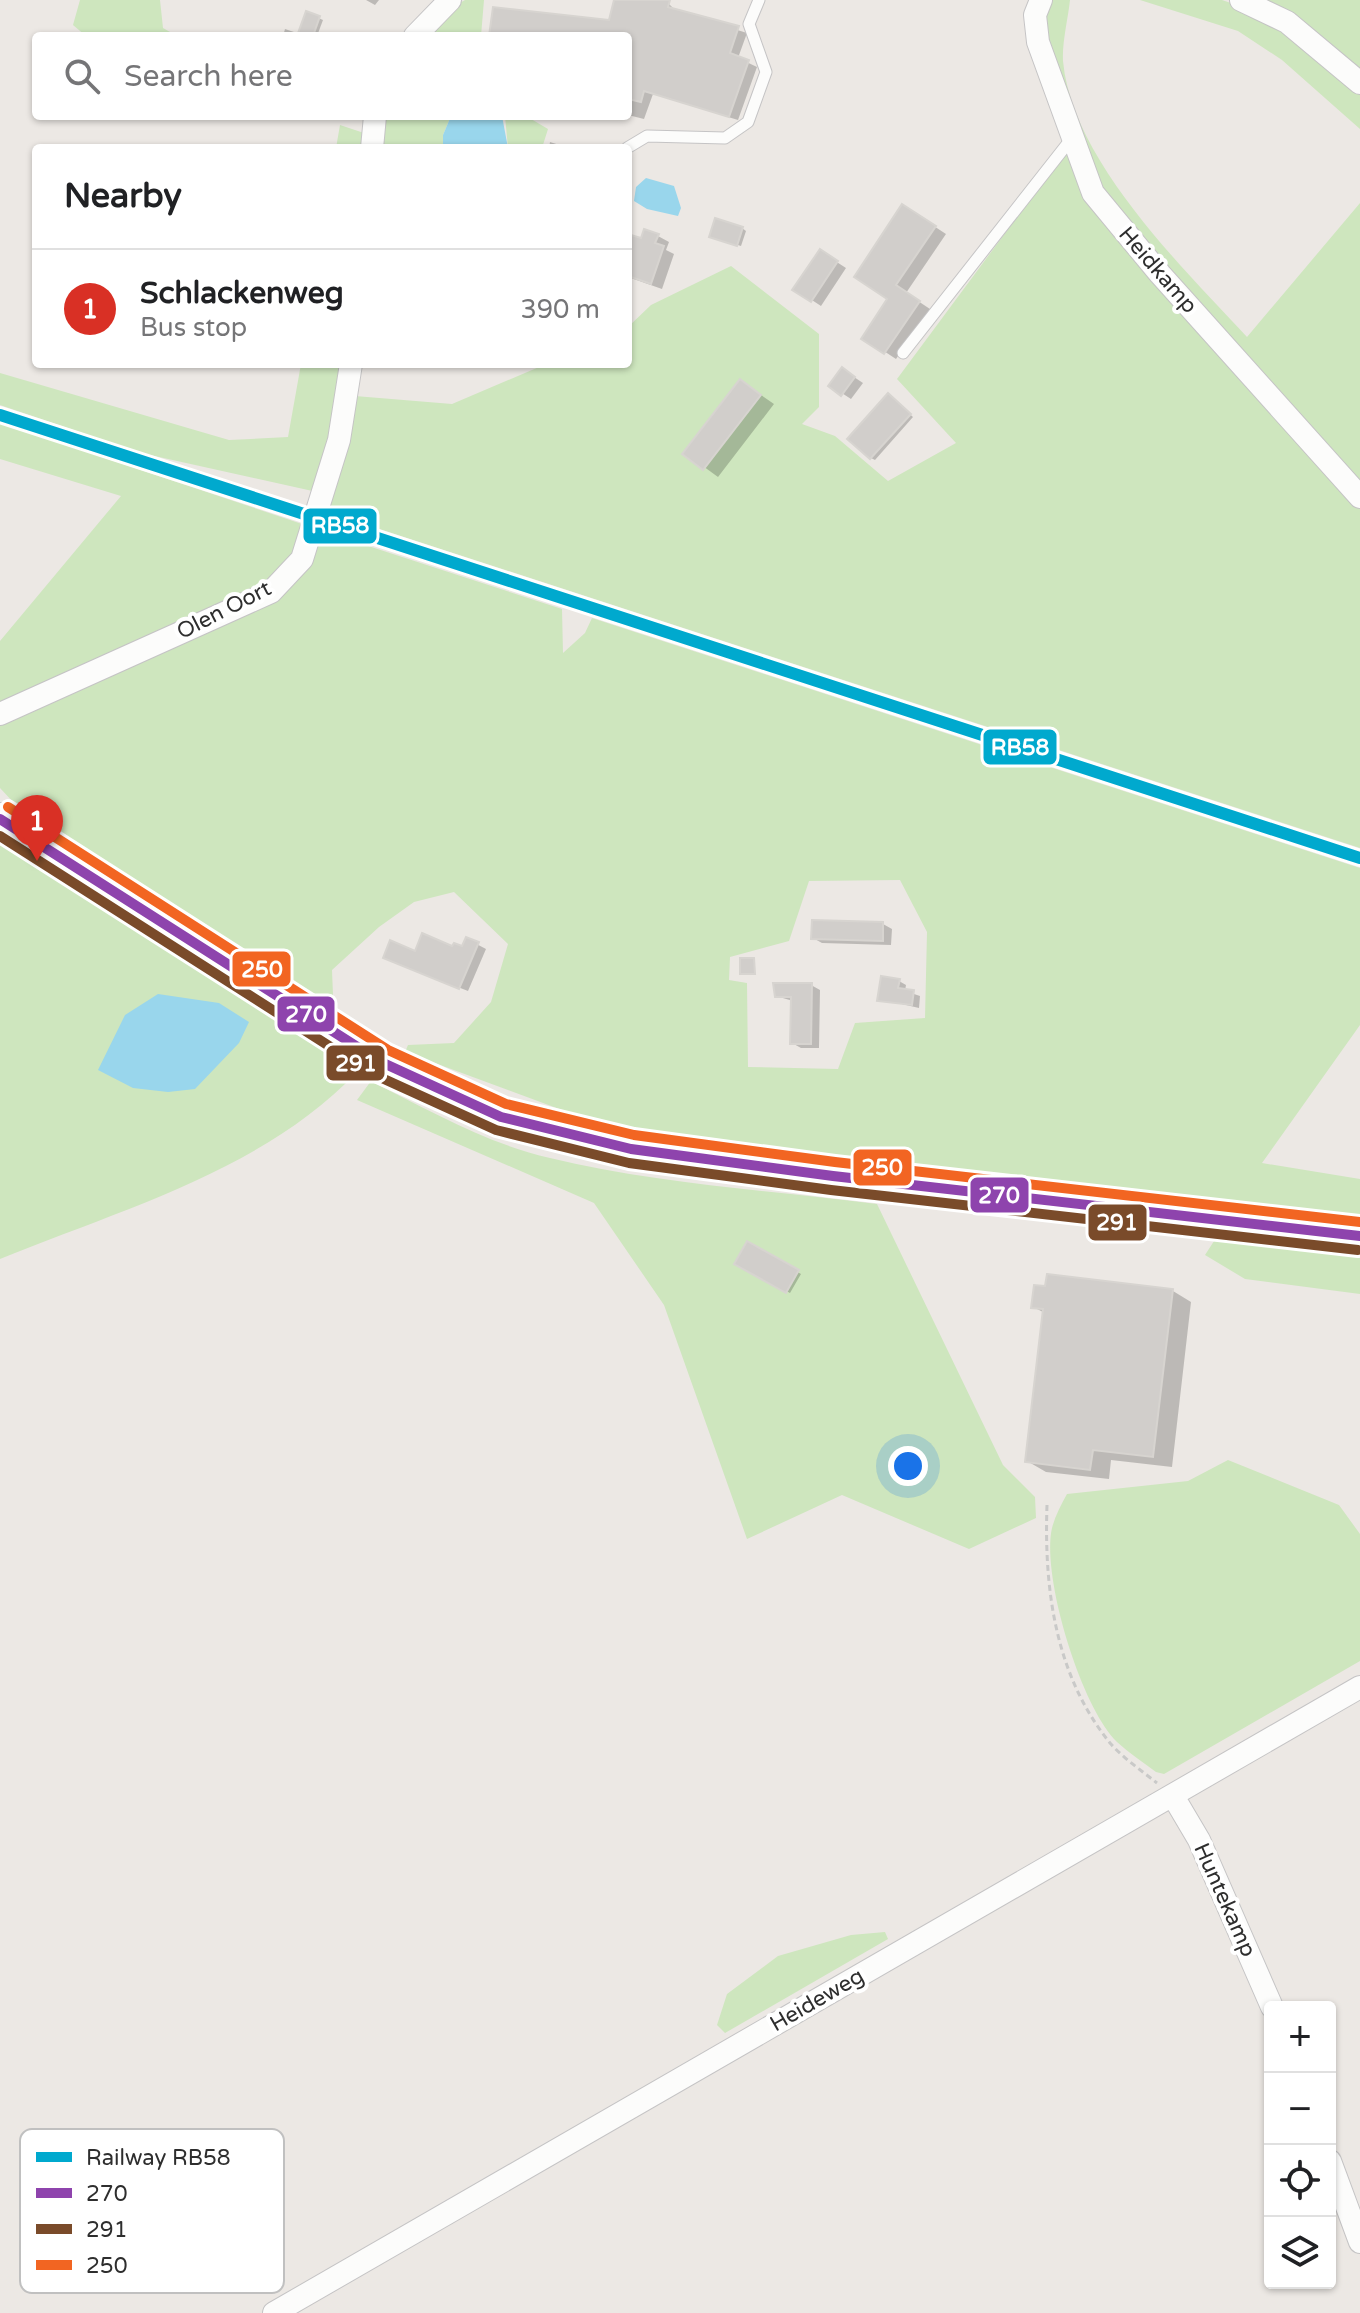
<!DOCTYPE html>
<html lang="en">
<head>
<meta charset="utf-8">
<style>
	:root { --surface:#fff; --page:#f6f6f6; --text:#202124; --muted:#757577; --line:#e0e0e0; --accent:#d93025 }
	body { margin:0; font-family:"Varela Round",sans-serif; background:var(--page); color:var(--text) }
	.controls { position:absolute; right:24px; bottom:24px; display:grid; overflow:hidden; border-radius:8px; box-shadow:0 2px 6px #0004 }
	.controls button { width:72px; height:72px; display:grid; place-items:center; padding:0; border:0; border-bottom:2px solid var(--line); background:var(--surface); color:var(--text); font:40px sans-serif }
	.you { position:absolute; left:908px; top:1466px; width:28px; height:28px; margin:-20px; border:6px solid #fff; border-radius:50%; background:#1a73e8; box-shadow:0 0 0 12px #1a73e833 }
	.badge { display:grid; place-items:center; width:52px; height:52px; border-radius:50%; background:var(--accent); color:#fff; font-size:26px; font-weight:700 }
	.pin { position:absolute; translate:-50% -66px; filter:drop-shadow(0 2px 4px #0008) }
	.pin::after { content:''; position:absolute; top:42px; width:28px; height:24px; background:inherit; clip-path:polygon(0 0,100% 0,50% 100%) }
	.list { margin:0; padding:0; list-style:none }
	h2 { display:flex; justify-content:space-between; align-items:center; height:104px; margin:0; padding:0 32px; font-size:34px }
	h2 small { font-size:26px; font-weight:400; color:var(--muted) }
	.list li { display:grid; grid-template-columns:52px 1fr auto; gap:24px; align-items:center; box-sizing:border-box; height:120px; padding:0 32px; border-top:2px solid var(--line) }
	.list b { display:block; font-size:30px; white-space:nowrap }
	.list p { margin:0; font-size:26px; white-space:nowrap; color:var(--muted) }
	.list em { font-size:26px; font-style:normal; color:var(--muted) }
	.icon { flex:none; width:44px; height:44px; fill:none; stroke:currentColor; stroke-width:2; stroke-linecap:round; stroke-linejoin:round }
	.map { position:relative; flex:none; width:1360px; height:2313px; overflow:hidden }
	.search { position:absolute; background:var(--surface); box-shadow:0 2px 6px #0004; left:32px; top:32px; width:600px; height:88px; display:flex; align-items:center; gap:20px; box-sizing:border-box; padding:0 28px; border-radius:8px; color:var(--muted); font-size:30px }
	.panel { position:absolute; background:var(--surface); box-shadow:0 2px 6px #0004; left:32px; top:144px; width:600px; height:224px; border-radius:8px }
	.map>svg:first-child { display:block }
</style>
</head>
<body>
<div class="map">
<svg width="1360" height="2313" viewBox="0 0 1360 2313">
	<rect width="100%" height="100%" fill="#ece8e4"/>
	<path fill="#cee6be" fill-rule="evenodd" d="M80 0H160L163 28 177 36H86L73 25Z
		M465 0H484L481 36H421L444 12Z
		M1050 0H1070C1068 19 1062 42 1063 61 1072 160 1182 267 1247 337L1360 203V487L1097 188 1075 137 1043 20Z
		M1140 0H1222L1260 13 1360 89V129L1282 60 1238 31Z
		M1257 0H1360V76Z
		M382 116H451L443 135V148H378Z
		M505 116H526L548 129 542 148H508Z
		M340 125 367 134 366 148H336Z
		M1066 151 1360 504V848L324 511 355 396 452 404 546 364H628V327L651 305 731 266 819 334V407L802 424 835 436 888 481 956 443 897 379Z
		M301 364H345L317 492 141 453 0 405V373L229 440 288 437Z
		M0 423 305 525 297 554 267 586 0 706V641L121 496 0 459Z
		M319 530 562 609 563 653 585 633 592 618 1360 868V1025L1262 1163 1360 1179V1223L1021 1179 632 1136 405 1052 408 1045 454 1043 491 1002 508 944 454 892 414 902 379 927 332 970 334 1020 42 833 0 788V722L275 597ZM900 880 927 932 925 1018 855 1023 838 1069 748 1067 747 983 729 980 730 957 789 941 809 881Z
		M0 843 357 1072C264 1170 122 1209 0 1259Z
		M371 1081C428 1110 488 1144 550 1158 657 1184 769 1190 877 1204L1003 1465 1035 1497 1036 1518 969 1549 842 1495 747 1539 664 1305 594 1203 357 1100Z
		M1216 1238 1360 1257V1294L1245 1279 1205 1255Z
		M1228 1460 1339 1505 1360 1534V1661L1164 1774 1156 1772C1143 1762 1129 1753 1117 1742 1081 1707 1041 1576 1052 1528 1055 1516 1061 1505 1067 1494L1188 1481Z
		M885 1932 888 1939 725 2033 717 2025 727 1994 778 1956 851 1935Z"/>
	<path fill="#99d6ec" d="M451 116H502L508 148H443V135Z
		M646 178 674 186 681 208 678 216 647 209 634 201 636 187Z
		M158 994 219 1003 249 1022 239 1043 195 1089 168 1092 133 1088 98 1070 125 1015Z"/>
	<path fill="#0003" d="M366 0H379L375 5Z
		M617 0H657L668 3 676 11 747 33 738 58 757 67 738 120 653 94 644 119 628 115V36H491L610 22Z
		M307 13 323 20 317 36H283L285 29 300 34Z
		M550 142 569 148H549Z
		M914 213 946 234 906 293 930 309 896 359 864 338 890 299Z
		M742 228 746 231 741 246 715 238Z
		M628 236 642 241 658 236 669 242 666 250 674 254 662 289 628 277Z
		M829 257 846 268 821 306 795 289Z
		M851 375 863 383 851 399 831 386Z
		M741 381 774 404 718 477 685 453Z
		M892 398 913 417 875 460 871 458Z
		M883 924 892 929 891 945 822 943 813 938Z
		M467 939 486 949 468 991 394 962 416 953 463 949Z
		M899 981 906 985 905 991 920 996 919 1008 880 999Z
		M811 985 820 990 819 1048H801L792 1043 793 1001 776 996Z
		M748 1244 801 1274 790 1293 737 1264Z
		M1173 1291 1191 1302 1172 1467 1111 1460 1109 1479 1046 1472 1027 1461 1045 1313 1033 1307Z"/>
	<path fill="#d1cecb" stroke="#d7d4d0" stroke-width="2" d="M614 0H670L668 7 739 26 730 53 749 60 729 117 644 91 641 102 628 99V36H489L493 7 609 20Z
		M306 11 320 16 313 36H297Z
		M902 204 936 226 896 285 920 301 884 354 861 339 887 299 854 277Z
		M715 218 743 227 737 246 709 237Z
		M644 229 659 234 655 243 664 246 651 284 628 276V234L641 238Z
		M820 249 838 261 811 302 792 290Z
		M842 367 855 377 841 396 828 386Z
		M740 379 761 395 703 470 682 454Z
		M888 393 911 414 870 459 847 439Z
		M812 920 883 922V941L811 939Z
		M422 933 452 946 454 943 462 946 466 937 479 942 459 989 383 958 390 940 415 951Z
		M740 958H754L755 974H740Z
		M881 976 900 979 898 988 914 990 912 1005 877 1001Z
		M773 983H812L811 1044H790L791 997H775Z
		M747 1241 799 1270 786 1293 734 1264Z
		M1047 1274 1173 1289 1153 1457 1093 1450 1090 1470 1025 1462 1043 1309 1031 1308 1034 1285 1045 1286Z"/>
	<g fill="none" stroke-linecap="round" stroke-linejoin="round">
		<defs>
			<path id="service" d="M627 148 647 136 725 138 748 122 766 72 749 24 759 0
				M903 353 1072 138"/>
			<path id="minor" d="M1041 0 1035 15 1038 42 1093 193 1160 274 1360 497
				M1241 0 1287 22 1360 83
				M415 36 450 0
				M372 148 375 116
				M0 714 271 592 302 559 339 440 351 364
				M1173 1796 1199 1840 1272 2007
				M1330 2161 1360 2242
				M274 2313 1360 1687"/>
			<path id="secondary" d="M0 819 381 1062 501 1117 631 1149 833 1176 1360 1236"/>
		</defs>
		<use href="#service" stroke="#c5c4c5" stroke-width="13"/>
		<use href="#minor" stroke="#c5c4c5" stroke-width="24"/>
		<use href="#secondary" stroke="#c5c4c5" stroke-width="34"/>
		<path stroke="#c9c9c8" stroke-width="3" stroke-dasharray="6 4" stroke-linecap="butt" d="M1047 1505C1044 1589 1055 1675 1110 1743 1123 1758 1142 1771 1157 1783"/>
		<use href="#service" stroke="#fcfcfb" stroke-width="11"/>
		<use href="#minor" stroke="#fcfcfb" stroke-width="22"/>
		<use href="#secondary" stroke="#fcfcfb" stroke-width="32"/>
		<defs>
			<path id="bus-1" d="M0 819 381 1062 501 1117 631 1149 833 1176 1360 1236"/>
			<path id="bus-2" d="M0 836 373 1074 496 1130 629 1163 831 1190 1358 1250"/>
			<path id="bus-3" d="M8 807 388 1050 506 1104 634 1135 835 1162 1360 1222"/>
		</defs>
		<use href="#bus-1" stroke="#fff" stroke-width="16"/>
		<use href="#bus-2" stroke="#fff" stroke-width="16"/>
		<use href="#bus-3" stroke="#fff" stroke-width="16"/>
		<use href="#bus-1" stroke="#8e44ad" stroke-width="10"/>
		<use href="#bus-2" stroke="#7a4b2a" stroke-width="10"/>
		<use href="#bus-3" stroke="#f26522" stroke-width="10"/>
		<defs>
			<path id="rail-1" d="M0 415 1360 858"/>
		</defs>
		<use href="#rail-1" stroke="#fff" stroke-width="18"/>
		<use href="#rail-1" stroke="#00a9ce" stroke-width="12"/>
	</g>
	<g text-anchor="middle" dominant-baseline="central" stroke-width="8" stroke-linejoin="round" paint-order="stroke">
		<g font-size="22" fill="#2e2e2e" stroke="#fff">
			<text transform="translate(1158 270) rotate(49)">Heidkamp</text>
			<text transform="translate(224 610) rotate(-27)">Olen Oort</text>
			<text transform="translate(1225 1900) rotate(66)">Huntekamp</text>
			<text transform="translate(817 2000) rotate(-30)">Heideweg</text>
		</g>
	</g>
	<rect x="20" y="2129" width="264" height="164" rx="12" fill="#fff" stroke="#c0c0c0" stroke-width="2"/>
	<rect x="36" y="2152" width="36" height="10" fill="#00a9ce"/>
	<rect x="36" y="2188" width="36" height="10" fill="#8e44ad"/>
	<rect x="36" y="2224" width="36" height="10" fill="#7a4b2a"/>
	<rect x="36" y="2260" width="36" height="10" fill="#f26522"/>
	<g font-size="22" fill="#2e2e2e">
		<text x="86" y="2165">Railway RB58</text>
		<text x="86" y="2201">270</text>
		<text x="86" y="2237">291</text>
		<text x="86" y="2273">250</text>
	</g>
	<g stroke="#fff" stroke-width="3">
		<rect x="302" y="507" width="76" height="38" rx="8" fill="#00a9ce"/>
		<rect x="982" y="728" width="76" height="38" rx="8" fill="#00a9ce"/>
		<rect x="231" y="950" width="61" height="38" rx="8" fill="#f26522"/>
		<rect x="276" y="995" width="60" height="38" rx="8" fill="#8e44ad"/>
		<rect x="325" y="1044" width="61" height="38" rx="8" fill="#7a4b2a"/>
		<rect x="852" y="1148" width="61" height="39" rx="8" fill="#f26522"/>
		<rect x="969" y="1176" width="61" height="38" rx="8" fill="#8e44ad"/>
		<rect x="1087" y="1203" width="61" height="39" rx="8" fill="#7a4b2a"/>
	</g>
	<g font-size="22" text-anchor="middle" font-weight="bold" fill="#fff">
		<text x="340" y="533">RB58</text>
		<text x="1020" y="755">RB58</text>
		<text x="262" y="977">250</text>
		<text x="306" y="1022">270</text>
		<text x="356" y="1071">291</text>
		<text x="882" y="1175">250</text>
		<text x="999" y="1203">270</text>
		<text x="1117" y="1230">291</text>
	</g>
</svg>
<div class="controls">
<button>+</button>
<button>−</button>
<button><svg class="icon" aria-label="locate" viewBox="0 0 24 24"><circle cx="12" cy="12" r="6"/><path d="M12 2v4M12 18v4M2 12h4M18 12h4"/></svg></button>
<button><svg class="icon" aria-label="layers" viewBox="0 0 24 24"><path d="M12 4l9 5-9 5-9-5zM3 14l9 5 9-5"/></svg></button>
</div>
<div class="you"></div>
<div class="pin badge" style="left:37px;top:861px">1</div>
<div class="search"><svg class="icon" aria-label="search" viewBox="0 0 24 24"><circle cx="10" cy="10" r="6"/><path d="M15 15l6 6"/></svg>Search here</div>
<section class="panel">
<h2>Nearby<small></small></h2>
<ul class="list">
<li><span class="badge">1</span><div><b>Schlackenweg</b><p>Bus stop</p></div><em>390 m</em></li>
</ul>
</section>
</div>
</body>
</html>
